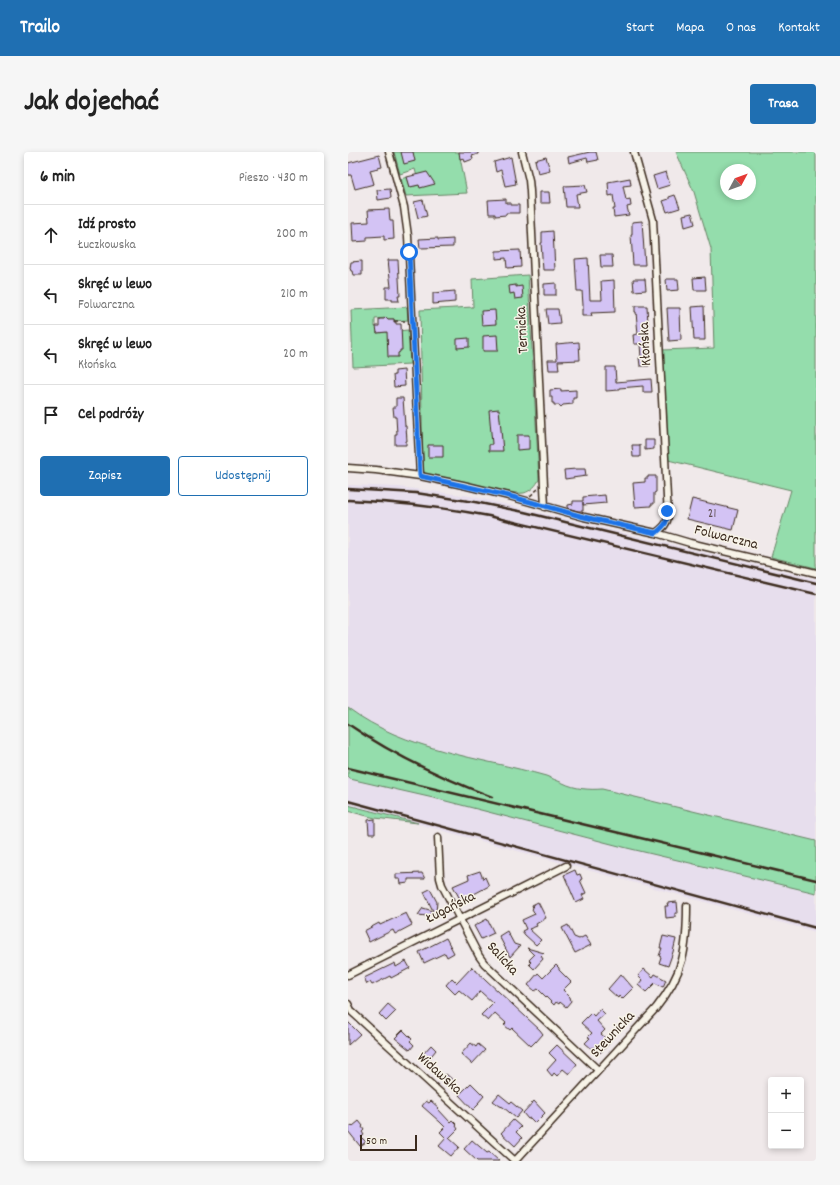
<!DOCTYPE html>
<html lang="pl">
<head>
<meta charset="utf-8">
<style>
	:root { --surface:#fff; --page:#f6f6f6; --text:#222; --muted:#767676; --line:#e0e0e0; --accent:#1f6fb2 }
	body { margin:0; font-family:Dekko,sans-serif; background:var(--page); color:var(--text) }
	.controls { position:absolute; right:12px; bottom:12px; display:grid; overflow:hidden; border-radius:4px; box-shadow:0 2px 6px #0003 }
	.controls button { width:36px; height:36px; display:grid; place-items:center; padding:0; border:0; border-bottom:1px solid var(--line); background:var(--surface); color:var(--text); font:20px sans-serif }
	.compass { position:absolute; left:372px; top:12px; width:36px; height:36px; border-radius:50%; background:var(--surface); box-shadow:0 2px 6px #0003; rotate:49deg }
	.scale { position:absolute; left:12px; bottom:10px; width:57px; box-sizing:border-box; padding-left:4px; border:2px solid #3b2a1e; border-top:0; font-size:11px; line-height:14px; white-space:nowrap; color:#3b2a1e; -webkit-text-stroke:3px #f7f3e8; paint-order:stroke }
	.stop { position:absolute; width:12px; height:12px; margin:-9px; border:3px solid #1a73e8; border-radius:50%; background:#fff }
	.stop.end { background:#1a73e8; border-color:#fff; box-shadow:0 1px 4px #0008 }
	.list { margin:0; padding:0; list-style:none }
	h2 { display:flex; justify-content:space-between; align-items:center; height:52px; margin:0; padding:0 16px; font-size:17px }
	h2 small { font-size:13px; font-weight:400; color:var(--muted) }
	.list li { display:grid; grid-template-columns:26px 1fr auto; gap:12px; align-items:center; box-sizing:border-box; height:60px; padding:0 16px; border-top:1px solid var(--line) }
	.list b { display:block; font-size:15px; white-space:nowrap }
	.list p { margin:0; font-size:13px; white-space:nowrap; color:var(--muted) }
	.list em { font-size:13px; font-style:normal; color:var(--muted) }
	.actions { display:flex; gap:8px; padding:12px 16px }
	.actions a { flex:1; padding:9px 0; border:1px solid var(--accent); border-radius:4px; text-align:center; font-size:14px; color:var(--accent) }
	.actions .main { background:var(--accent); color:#fff }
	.icon { flex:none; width:22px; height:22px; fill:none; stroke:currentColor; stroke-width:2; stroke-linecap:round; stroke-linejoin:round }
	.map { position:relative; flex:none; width:468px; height:1009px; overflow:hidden; border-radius:4px }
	header { display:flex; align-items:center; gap:24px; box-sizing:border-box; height:56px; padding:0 20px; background:var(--accent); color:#fff }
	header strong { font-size:19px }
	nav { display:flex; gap:22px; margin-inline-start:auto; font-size:14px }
	.intro { display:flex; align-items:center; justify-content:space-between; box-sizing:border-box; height:96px; padding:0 24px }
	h1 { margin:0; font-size:28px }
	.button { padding:10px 18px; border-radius:4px; background:var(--accent); color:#fff; font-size:14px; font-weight:700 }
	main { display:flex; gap:24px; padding:0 24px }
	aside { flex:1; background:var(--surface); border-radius:4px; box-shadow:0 2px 6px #0003 }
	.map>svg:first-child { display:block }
</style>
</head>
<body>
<header>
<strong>Trailo</strong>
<nav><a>Start</a><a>Mapa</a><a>O nas</a><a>Kontakt</a></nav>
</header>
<div class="intro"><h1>Jak dojechać</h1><a class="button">Trasa</a></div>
<main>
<aside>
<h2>6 min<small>Pieszo · 430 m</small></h2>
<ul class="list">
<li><svg class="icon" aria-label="ahead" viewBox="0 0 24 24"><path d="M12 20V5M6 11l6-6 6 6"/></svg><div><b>Idź prosto</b><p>Łuczkowska</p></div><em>200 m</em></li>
<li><svg class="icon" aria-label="left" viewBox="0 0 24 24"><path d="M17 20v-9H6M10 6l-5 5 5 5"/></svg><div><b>Skręć w lewo</b><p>Folwarczna</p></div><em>210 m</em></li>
<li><svg class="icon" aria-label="left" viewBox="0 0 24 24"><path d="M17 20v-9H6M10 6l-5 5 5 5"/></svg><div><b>Skręć w lewo</b><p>Kłońska</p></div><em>20 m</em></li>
<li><svg class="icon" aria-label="arrive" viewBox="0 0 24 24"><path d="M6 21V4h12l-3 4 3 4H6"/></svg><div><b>Cel podróży</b></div></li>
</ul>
<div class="actions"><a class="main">Zapisz</a><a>Udostępnij</a></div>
</aside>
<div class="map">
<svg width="468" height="1009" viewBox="0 0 468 1009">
	<rect width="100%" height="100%" fill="#f0e9ea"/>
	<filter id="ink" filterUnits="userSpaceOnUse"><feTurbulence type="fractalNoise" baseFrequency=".025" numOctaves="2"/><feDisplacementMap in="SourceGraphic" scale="8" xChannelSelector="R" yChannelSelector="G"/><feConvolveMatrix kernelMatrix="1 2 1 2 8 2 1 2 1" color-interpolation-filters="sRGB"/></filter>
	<g filter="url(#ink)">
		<path fill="#e7deed" d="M0 333 51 335 122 344 160 353 468 427V780L0 653Z"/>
		<path fill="#94ddac" stroke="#688465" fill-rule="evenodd" d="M46 0H111L119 41 58 44 53 27 59 25 62 35 71 33 67 17 52 22Z
			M328 0H468V416L423 405 443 338 320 308 314 198 366 196 363 97 346 40ZM378 18H402V42H378Z
			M180 123 191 327C189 333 183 339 176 341 171 342 165 340 160 340 133 337 105 328 78 322L76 320 75 316 72 158 125 155 124 127Z
			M59 155 60 168 46 169V167H40L39 166 27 167V175H29V181L60 178 62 212 5 215 3 158Z
			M0 556C58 599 131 605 198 624 204 626 209 629 215 631 227 637 241 638 254 637L468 689V741L279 696 94 648 2 627 0 625Z
			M0 653 70 671 27 666 0 659Z"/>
		<path fill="#d3c3f4" stroke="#3b2a1e" d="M53 0H65L67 9 56 12Z
			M111 0H130V2L124 4 125 7 117 10 116 6 112 7Z
			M242 0H248L250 8 240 10 239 6 221 11 220 5Z
			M31 3 34 15 22 18 26 32 7 37 3 23H0V11Z
			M163 5 168 32 157 34 153 18 148 20 146 10Z
			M198 5 202 18 190 21 187 8Z
			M79 20 87 32 72 36 71 33 62 35 59 25Z
			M318 20 322 33 309 37 305 24Z
			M282 26 283 33 275 34 278 48 282 47 283 54 279 55 281 63 266 65 265 57H267L265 43 261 44 260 30Z
			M237 33 239 40 228 42 230 55H218L216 34Z
			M42 37 43 46 30 48 29 38Z
			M192 40H201L202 51H192Z
			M327 43 332 56 319 60 315 49 321 47V45Z
			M158 47V51H163V53H171V61H158V63L147 64V62H141L140 48Z
			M75 48 79 64 70 66 66 50Z
			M41 57 42 69H45L46 87 36 88V84L19 85V89L5 90 4 71 21 70 20 58Z
			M344 61 347 72 337 75 335 63Z
			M294 69 297 113H285L283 83H284V70Z
			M205 79 207 118H195L193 91H194V80Z
			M90 86V88L105 87V95L72 96 71 87Z
			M172 98 173 115 159 116 158 106 148 107V99Z
			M252 103H264L265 115H253Z
			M240 106 242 148H254L253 129 266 128 267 160 243 161 244 164H234V157H235V153L234 139H229L227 107Z
			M40 108H50L52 144H50L51 149H44V147H38V135H43Z
			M14 109V123H5L4 119H3L2 116 3 110Z
			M357 125 358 138H346L345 126Z
			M285 127H297L298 138 286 139Z
			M318 127H330L331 138 319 139Z
			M208 131V143H196V132Z
			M168 133V135L174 134 175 146 167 147 166 141 162 142 161 134Z
			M107 139V150L85 152V141Z
			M287 154H299L301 191H299L300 206 301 214H292L291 206H293L292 192H286L285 183 290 182 288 160H287Z
			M356 154 357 188H346L344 155Z
			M319 156H332L333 188 321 189Z
			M198 157H210L212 171 200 172Z
			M147 158 148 172 134 173 133 159Z
			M38 165 40 167H46V170H48V172H53L54 198H52V200L50 201V205H40L39 180 29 181 28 174H31V167H36Z
			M149 183 150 199H135V184Z
			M121 186V195L109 196V187Z
			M231 190 232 208 210 209 211 218H201L200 208H209L208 192Z
			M258 215H267L268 230 303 227 304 240H295V234L271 236V238L258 239Z
			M56 218 57 234 46 235 45 223H47V219Z
			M213 237V239L228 238V246H225V252L215 253 213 255 211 253H206V251H204V245H202V238Z
			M48 246H55L57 274H58L59 289H58V293H47V282H49L48 265H46L45 255H48Z
			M151 257 155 299H141V293L144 292 141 258Z
			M169 283H181V297L169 298Z
			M297 288H306V297L297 298Z
			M80 293H95V305H80Z
			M284 293H292V305H285Z
			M228 317H237L238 324 217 327 216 318Z
			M300 324H308V340L306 341V352H303V354L287 355 285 331 297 330V326H300Z
			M257 343 258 351 235 353V350V359H230L220 356V353L225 352V349H235V345Z
			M344 347 390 358 385 378 339 367Z
			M27 667V682H21L20 668Z
			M227 718 229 723 232 722 234 727 232 728 238 741 234 743 236 747 228 751 216 723Z
			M132 719 135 727 137 725 141 734 113 749 105 734 121 727 120 723Z
			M74 721 77 727H60V731L53 732 52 727H48V722Z
			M82 737 89 750 88 760H89L88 761 87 763 86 761 79 764 70 763 75 756 85 759 76 740Z
			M190 750 198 766 188 772 189 774 181 777 193 788 188 793 177 783 174 779 178 777 174 768 187 762 184 757 185 756 184 753Z
			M329 750 330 761H327V765L318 766 317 754H320L319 751Z
			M58 761 64 773 47 782 45 778 21 790 16 779 31 771 32 773Z
			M139 767 146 781 133 787 126 774Z
			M220 773 226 785 231 787 237 784 243 793 227 801 214 776Z
			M159 779 166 792 172 794 162 805 151 784Z
			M315 784 328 787 325 800 320 814 311 811 313 805 311 804 314 796H312Z
			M98 786 106 801 99 805 97 801 76 811 71 800Z
			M179 796 196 801 193 804 195 807 186 817 181 812 183 810 181 808 186 803Z
			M58 809 62 816 43 826 42 824 24 833 22 830 19 832 16 826 47 811 48 815Z
			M208 813 211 816V818L223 830 215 838 222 845 223 849 218 855 212 850 211 852 208 850 206 853 190 837 187 839 180 833 190 821 195 826Z
			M124 815 192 878 195 882 188 890V889L183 894 164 876 162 878 156 873 158 871 147 861 140 869 133 863 145 851 133 840H132L124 849 111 838 107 842 98 833 104 826 109 831Z
			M296 817 305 825 307 822 318 828 315 835 307 831 298 840 290 833 294 828 290 824Z
			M273 822 285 836 274 847 271 844 270 846 260 837Z
			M40 852 48 859 38 869 31 862Z
			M252 857 257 862 249 869 257 878 253 882 262 890 252 901 245 895 244 897 237 891 242 886 240 885 244 881 233 871 243 861 246 864Z
			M0 870 12 882 0 893Z
			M55 878 64 887 62 889 66 893 62 898 47 886Z
			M123 891 128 895 130 892 137 898 124 912 113 902Z
			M83 893 88 898 80 908 74 903Z
			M209 893 229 912 221 922 215 917 209 924 206 921 204 924 199 918 208 908 201 901Z
			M98 922 106 929 100 935 93 928Z
			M123 931 136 944 130 951 131 952 125 958 111 943Z
			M151 942 162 951 163 950 174 959 168 966 155 955 152 954 145 949Z
			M78 949 81 951 83 949 91 956 90 957 102 970 104 968 109 973 108 974 110 977 101 986 111 995 103 1004 91 994 98 986 92 980 97 975 92 970 74 954Z
			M186 949 197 961 187 971 182 966 180 967 175 961Z
			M165 968 173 975 168 980 174 986 167 994 153 981Z
			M11 969 15 974 14 975 16 978 14 980 16 983 13 985 18 990 12 994 0 979V976L4 973 5 974Z
			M124 988 139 1001 141 1000 151 1009H129L116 997Z"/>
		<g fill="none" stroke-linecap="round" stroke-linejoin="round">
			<defs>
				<path id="street" d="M41 0 56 55 60 84 72 324
					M174 0 181 28 182 39 197 355
					M286 0 305 68 320 365C319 373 314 376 308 381
					M0 316 28 318 72 324 115 333 161 344 236 365 308 381 342 391 468 421
					M90 685 92 726 94 733 131 804 136 811 250 918
					M0 823 218 714
					M0 852 4 860 15 870 167 1009
					M167 1009 308 856C336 821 339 797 339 754"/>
			</defs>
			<use href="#street" stroke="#3b2a1e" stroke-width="9"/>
			<path stroke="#3b2a1e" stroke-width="1.5" stroke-dasharray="4 3" stroke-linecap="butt" d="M46 169H58
				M182 344 190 337"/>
			<use href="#street" stroke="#f7f3e8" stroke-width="6"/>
			<path stroke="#3b2a1e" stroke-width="2.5" d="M0 337 68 341 127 350 176 360 468 431
				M0 348C48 350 94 355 141 364L468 442
				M0 572C45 603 94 626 144 645
				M0 616 468 728
				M0 649 468 776"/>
		</g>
	</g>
	<g fill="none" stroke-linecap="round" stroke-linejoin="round" filter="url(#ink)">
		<path stroke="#1a73e8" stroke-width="5" d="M61 100 72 324 161 344 236 365 308 381C317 373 320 371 319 359"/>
	</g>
	<g text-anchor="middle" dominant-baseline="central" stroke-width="3" stroke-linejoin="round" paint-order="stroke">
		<g font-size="13" fill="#615054">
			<text x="364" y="362">21</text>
		</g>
		<g font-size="15" fill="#3b2a1e" stroke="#f7f3e8">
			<text transform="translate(175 178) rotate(-93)">Ternicka</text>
			<text transform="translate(298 192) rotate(-93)">Kłońska</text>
			<text transform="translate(378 386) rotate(14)">Folwarczna</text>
			<text transform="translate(103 756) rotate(-27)">Ługańska</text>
			<text transform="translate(154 807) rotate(48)">Salicka</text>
			<text transform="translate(265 883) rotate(-47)">Stewnicka</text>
			<text transform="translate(91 922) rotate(42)">Widawska</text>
		</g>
	</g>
</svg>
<div class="controls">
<button>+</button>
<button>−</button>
</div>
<svg class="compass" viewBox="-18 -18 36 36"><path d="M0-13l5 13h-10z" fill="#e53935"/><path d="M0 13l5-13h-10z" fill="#767676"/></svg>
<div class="scale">50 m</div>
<div class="stop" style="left:61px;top:100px"></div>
<div class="stop end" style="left:319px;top:359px"></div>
</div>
</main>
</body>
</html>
